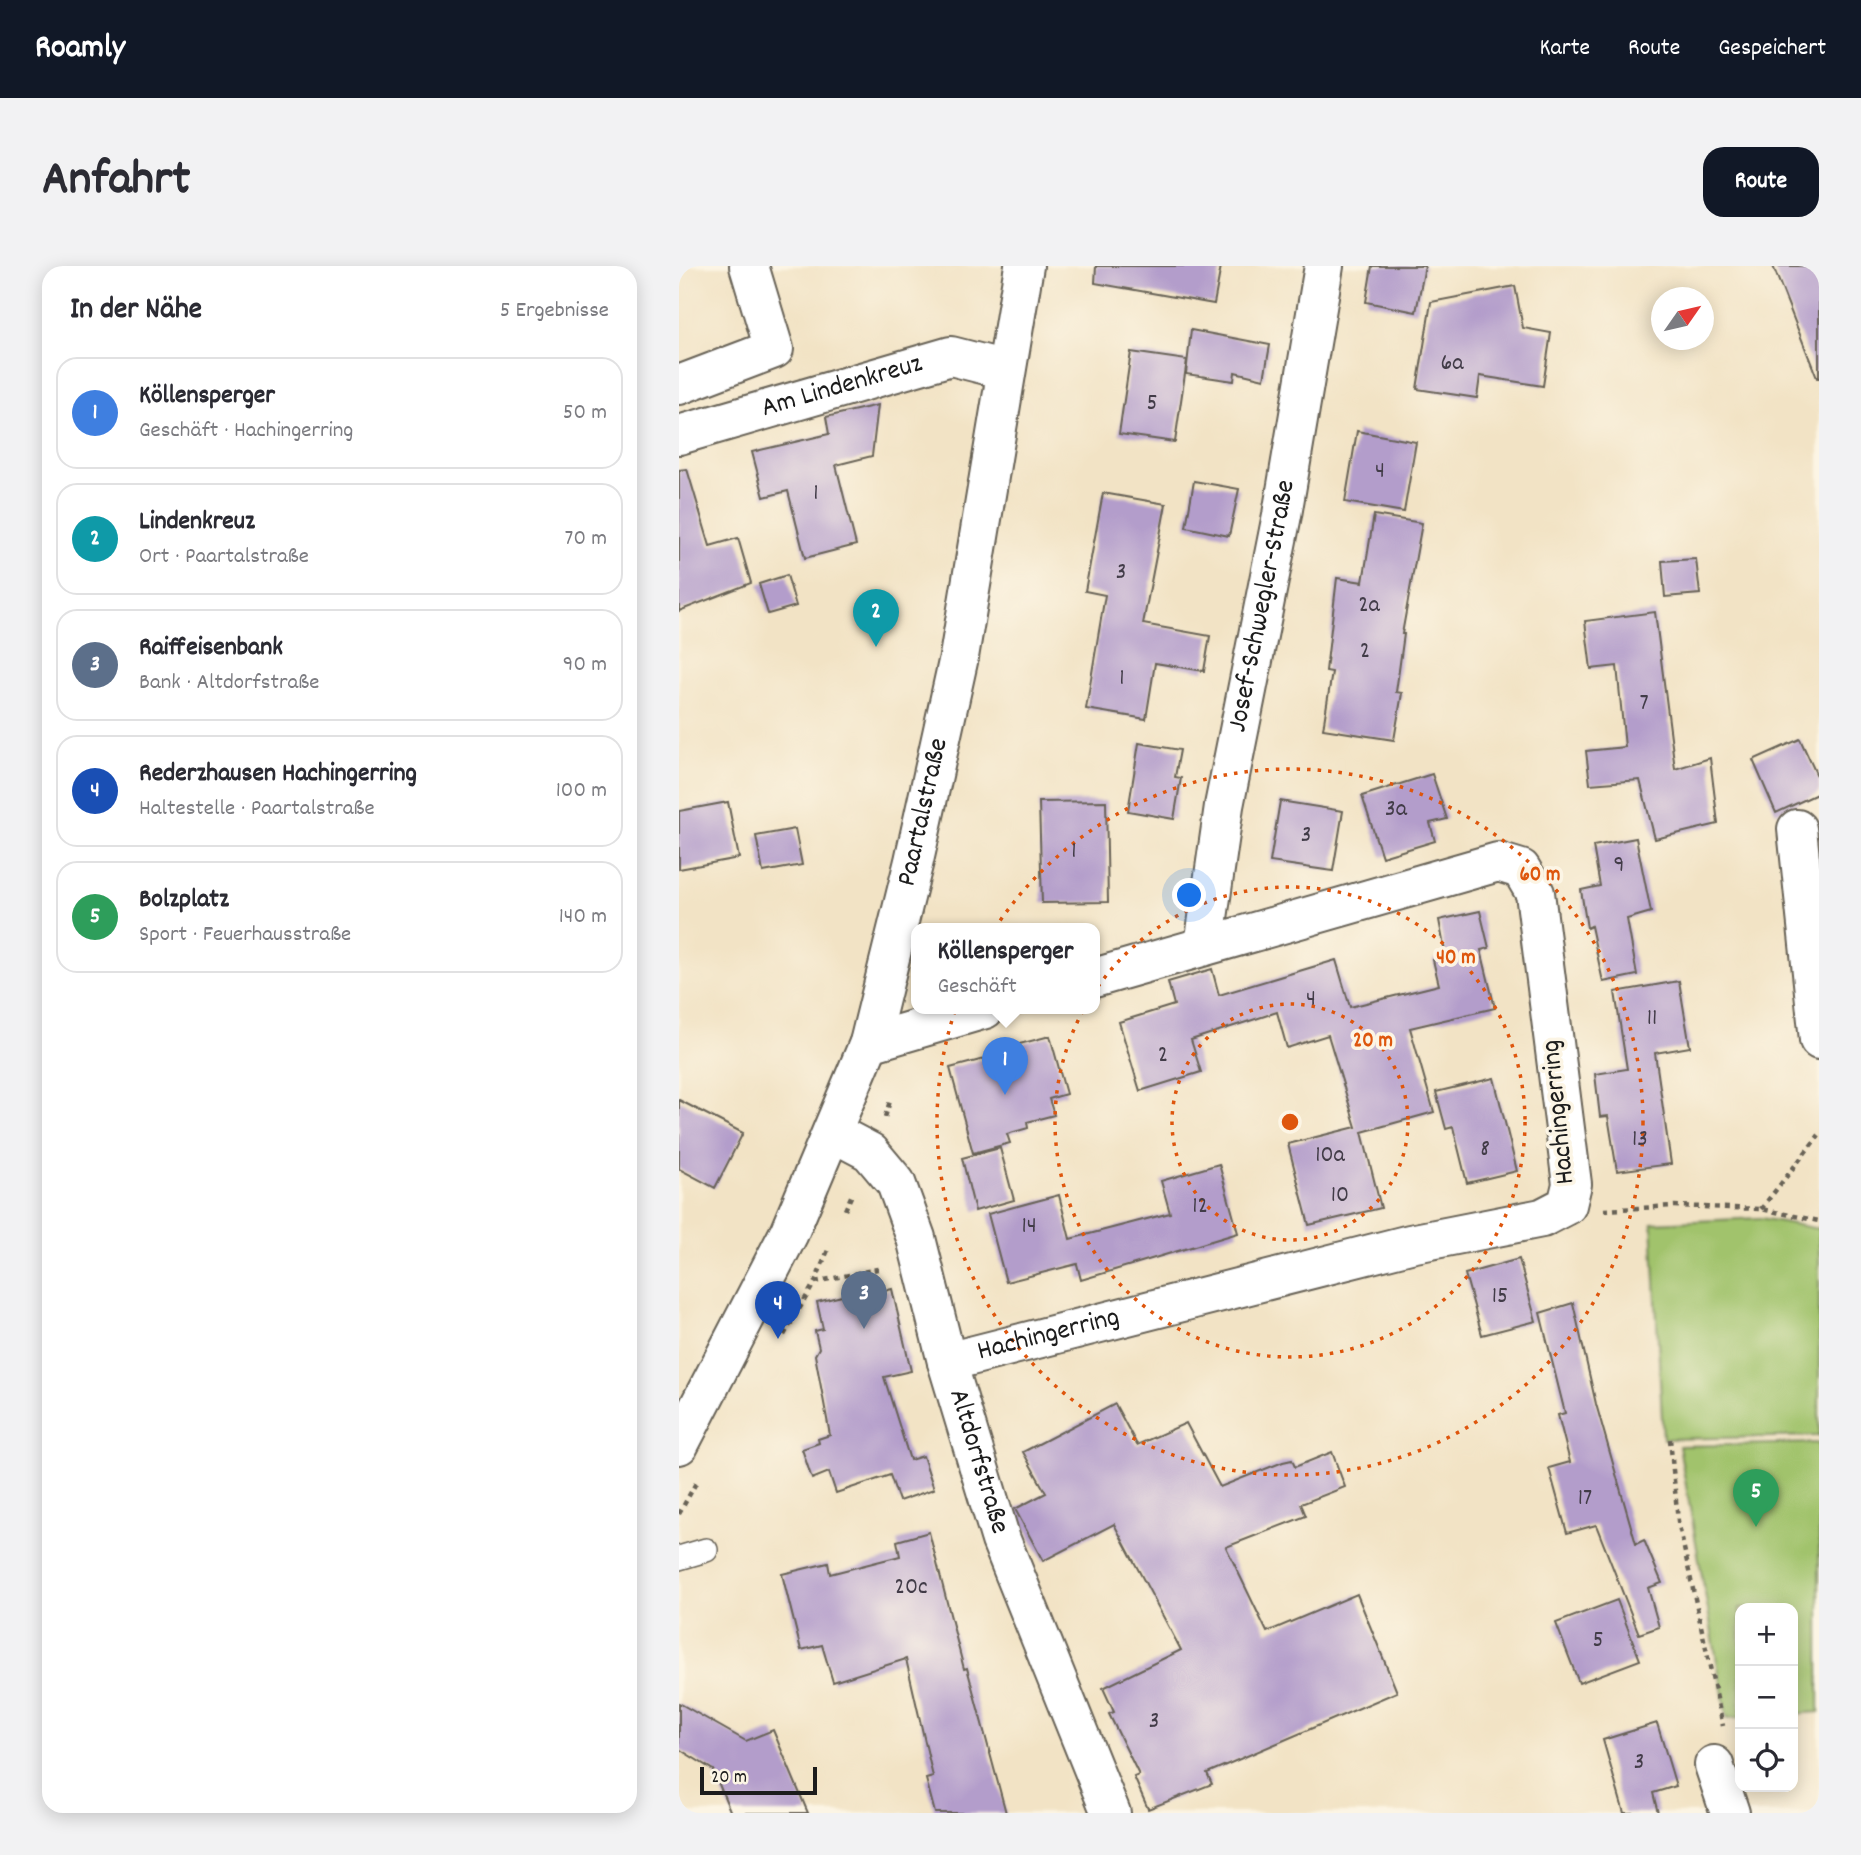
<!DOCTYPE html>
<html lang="de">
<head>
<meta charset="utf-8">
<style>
	:root { --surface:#fff; --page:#f2f2f3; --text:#2b2b33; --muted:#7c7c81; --line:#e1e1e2; --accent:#111827 }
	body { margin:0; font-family:Dekko,sans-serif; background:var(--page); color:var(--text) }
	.controls { position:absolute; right:21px; bottom:21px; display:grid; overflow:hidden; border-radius:14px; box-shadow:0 4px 18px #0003 }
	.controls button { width:63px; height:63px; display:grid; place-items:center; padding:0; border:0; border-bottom:2px solid var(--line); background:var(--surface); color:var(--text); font:35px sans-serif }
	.compass { position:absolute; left:972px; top:21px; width:63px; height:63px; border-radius:50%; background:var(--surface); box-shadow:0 4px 18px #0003; rotate:56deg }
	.scale { position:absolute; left:21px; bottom:18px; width:117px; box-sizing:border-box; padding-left:7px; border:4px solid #1c1c1c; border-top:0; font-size:19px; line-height:24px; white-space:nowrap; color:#1c1c1c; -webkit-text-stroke:5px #fcf5e5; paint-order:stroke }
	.you { position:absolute; left:511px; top:630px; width:24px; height:24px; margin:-18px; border:5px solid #fff; border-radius:50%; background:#1a73e8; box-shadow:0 0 0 10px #1a73e833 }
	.badge { display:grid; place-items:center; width:46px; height:46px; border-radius:50%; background:var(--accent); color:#fff; font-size:23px; font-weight:700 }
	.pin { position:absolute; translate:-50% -58px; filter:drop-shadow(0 2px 4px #0008) }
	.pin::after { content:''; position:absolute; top:37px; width:24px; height:21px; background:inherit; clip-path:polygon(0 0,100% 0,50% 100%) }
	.popup { position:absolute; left:232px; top:657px; width:189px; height:91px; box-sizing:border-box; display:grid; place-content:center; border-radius:14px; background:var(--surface); filter:drop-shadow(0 2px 5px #0005); font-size:23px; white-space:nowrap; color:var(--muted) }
	.popup b { font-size:26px; color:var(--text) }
	.popup::after { content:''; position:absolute; left:50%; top:100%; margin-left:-14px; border:14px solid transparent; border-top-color:var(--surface) }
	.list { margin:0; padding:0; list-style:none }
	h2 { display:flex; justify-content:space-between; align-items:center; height:91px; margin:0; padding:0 28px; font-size:30px }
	h2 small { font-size:23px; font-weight:400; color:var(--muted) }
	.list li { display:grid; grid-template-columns:46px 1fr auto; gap:21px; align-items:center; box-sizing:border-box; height:112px; margin:0 14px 14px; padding:0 14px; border:2px solid var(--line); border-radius:21px }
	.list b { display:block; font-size:26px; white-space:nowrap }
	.list p { margin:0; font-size:23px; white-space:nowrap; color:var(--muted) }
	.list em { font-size:23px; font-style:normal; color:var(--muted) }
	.icon { flex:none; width:38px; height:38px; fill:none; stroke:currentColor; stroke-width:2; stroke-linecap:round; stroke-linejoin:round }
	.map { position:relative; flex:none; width:1140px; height:1547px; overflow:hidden; border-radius:21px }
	header { display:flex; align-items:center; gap:42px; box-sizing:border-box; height:98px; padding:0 35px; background:var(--accent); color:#fff }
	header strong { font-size:33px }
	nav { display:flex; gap:38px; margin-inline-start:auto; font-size:24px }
	.intro { display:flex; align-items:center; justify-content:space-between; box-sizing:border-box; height:168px; padding:0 42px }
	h1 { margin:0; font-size:49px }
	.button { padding:18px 32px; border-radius:21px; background:var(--accent); color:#fff; font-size:24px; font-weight:700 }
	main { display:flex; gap:42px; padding:0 42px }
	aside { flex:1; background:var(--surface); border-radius:21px; box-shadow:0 4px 18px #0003 }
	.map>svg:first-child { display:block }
</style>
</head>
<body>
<header>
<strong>Roamly</strong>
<nav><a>Karte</a><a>Route</a><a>Gespeichert</a></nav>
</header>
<div class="intro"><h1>Anfahrt</h1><a class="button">Route</a></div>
<main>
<aside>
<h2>In der Nähe<small>5 Ergebnisse</small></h2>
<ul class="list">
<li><span class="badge" style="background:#3f7fe0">1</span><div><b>Köllensperger</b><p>Geschäft · Hachingerring</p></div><em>50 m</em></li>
<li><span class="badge" style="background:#0f9aa8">2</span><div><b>Lindenkreuz</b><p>Ort · Paartalstraße</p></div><em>70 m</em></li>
<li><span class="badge" style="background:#5c6f8a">3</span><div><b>Raiffeisenbank</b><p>Bank · Altdorfstraße</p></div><em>90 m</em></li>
<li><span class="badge" style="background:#1a4fb4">4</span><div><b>Rederzhausen Hachingerring</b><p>Haltestelle · Paartalstraße</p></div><em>100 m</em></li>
<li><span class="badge" style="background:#2e9e5b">5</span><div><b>Bolzplatz</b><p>Sport · Feuerhausstraße</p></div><em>140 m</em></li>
</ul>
</aside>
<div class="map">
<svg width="1140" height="1547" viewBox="0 0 1140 1547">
	<rect width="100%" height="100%" fill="#fcf5e5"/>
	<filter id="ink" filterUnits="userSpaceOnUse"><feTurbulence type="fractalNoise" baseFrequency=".0143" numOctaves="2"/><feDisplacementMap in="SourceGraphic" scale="14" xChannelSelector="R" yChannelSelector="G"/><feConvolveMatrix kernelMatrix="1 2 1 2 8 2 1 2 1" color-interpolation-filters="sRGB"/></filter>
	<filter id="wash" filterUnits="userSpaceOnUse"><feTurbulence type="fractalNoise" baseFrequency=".00686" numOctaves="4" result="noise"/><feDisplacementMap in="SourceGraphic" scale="28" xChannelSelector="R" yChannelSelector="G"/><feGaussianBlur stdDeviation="1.57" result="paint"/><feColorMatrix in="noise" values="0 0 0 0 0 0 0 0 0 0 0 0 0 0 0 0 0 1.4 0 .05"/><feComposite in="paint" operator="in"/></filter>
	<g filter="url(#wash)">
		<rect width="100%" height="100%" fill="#f2e3c5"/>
		<path fill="#a1c36c" stroke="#5e7044" stroke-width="2" d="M1082 952 1140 963V1170L984 1173 973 957Z
			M1140 1177V1446L1114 1448V1342H1061V1451L1048 1452 1000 1180Z"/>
		<g id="blocks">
			<path fill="#b39dcb" d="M417 0H542L535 38 416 17Z
				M693 0H746L737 46 687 36Z
				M1094 0H1140V112H1138Z
				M836 20 844 62 872 67 864 120 801 110 798 132 738 123 752 36Z
				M512 64 591 79 585 113 556 106 555 115 507 108Z
				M452 86 508 94 496 176 440 168Z
				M199 139 193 190 157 199 177 279 126 292 109 225 85 231 73 186 150 168 147 151Z
				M678 165 737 176 725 246 666 236Z
				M8 203 31 280 59 272 72 317 0 345V204Z
				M515 215 560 223 550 270 507 261Z
				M424 227 487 238 464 358 531 370 525 405 476 397 467 453 407 443 426 329 406 325Z
				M695 249 743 257 723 368H725L717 426 723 427 715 474 644 463 653 406 647 405 658 312 684 316Z
				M1017 293 1021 328 986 331 983 295Z
				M108 309 117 340 89 348 80 318Z
				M976 346 996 503 1031 492 1039 558 976 573 961 514 911 518 907 485 946 481 938 400 912 403 906 355Z
				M1121 473 1140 514V527L1097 547 1074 494Z
				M460 477 501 484 496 511 502 512 495 553 449 545Z
				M753 508 768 553 751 557 756 575 703 591 683 530Z
				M427 535 429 636 363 637 360 536Z
				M601 535 664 545 654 605 591 596Z
				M49 536 60 592 0 603V545Z
				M116 563 123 599 84 606 77 570Z
				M957 572 972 646 948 653 958 709 924 716 912 660 908 662 902 624 921 620 914 580Z
				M801 645 810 682 802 684 816 742 731 762 755 846 683 866 702 942 630 959 609 878 677 861 649 769 608 782 598 746 512 774 522 806 461 825 440 756 495 739 489 716 533 703 540 729 657 694 671 741 760 719 754 694 767 691 760 654Z
				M1000 715 1011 781 976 787 992 898 938 905 929 850 921 851 916 808 948 803 936 726Z
				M371 770 387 828 370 833 375 849 348 856 349 862 328 868 331 877 294 887 271 802 324 788 325 782Z
				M815 812 838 905 788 917 774 861 767 863 757 826Z
				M0 834 64 867 36 922 0 903Z
				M321 882 335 934 296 945 283 892Z
				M540 898 559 967 402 1014 398 998 327 1016 309 948 380 929 391 973 491 947 482 915Z
				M840 993 857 1055 803 1069 786 1008Z
				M213 1023 232 1105 205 1111 231 1194 244 1190 255 1223 220 1235 211 1209 157 1227 150 1206 133 1213 123 1183 140 1177 139 1173 151 1169 136 1089 140 1082 136 1065 144 1063 138 1036 167 1029 168 1034Z
				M894 1037 917 1138 957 1278 965 1274 983 1317 969 1322 980 1361 960 1368 917 1259 888 1267 870 1202 891 1196 879 1149 886 1147 861 1047Z
				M436 1138 458 1179 507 1157 541 1221 604 1196 613 1194 616 1201 653 1186 666 1221 622 1238 627 1250 547 1281 588 1366 678 1328 718 1426 528 1507 533 1518 469 1543 455 1511 460 1509 430 1448 435 1446 424 1422 502 1384 435 1258 364 1295 336 1243 367 1227 344 1186Z
				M250 1266 285 1403 288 1402 327 1547H256L247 1513 254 1511 227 1393 154 1416 143 1379 122 1384 103 1308 149 1297 151 1308 221 1290 218 1275Z
				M938 1334 961 1394 900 1417 877 1357Z
				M0 1437 67 1475 94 1464 129 1547H52L34 1504 0 1483Z
				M978 1457 997 1520 974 1527 979 1547H945L924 1474Z"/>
		</g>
	</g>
	<g filter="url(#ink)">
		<use href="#blocks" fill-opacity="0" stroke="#676257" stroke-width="2"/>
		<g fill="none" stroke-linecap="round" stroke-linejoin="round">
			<defs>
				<path id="lane" d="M0 1292 27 1284"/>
				<g id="street">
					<path d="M0 119 95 83 70 0"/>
					<path id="s1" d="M0 169 272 90 327 104"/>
					<path d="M1118 563 1140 774"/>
					<path id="s2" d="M525 680 545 540 603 249 645 0"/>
					<path d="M190 777 306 743"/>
					<path id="s3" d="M153 866 191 886 217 917 237 972 268 1096 322 1274 432 1547"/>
					<path id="s4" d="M268 1096 731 978 863 952 888 939 893 918 856 627 842 603 819 596 415 712"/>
					<path d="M1035 1499 1051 1547"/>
				</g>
				<g id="secondary">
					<path id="s5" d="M0 1179 110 967 190 777 235 595 280 391 345 0"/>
				</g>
			</defs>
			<use href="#lane" stroke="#676257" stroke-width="26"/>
			<use href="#street" stroke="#676257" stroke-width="42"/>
			<use href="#secondary" stroke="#676257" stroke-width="42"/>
			<path stroke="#676257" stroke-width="4.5" stroke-dasharray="5 5" stroke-linecap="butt" d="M206 851 212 832
				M1082 943 1140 869
				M166 944 174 926
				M925 944 995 940 1082 943 1140 955
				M136 1016 203 1002
				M105 1069 136 1016 149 984
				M991 1173 999 1255 1044 1460
				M0 1248 18 1215"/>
			<use href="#lane" stroke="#fff" stroke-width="23"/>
			<use href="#street" stroke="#fff" stroke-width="38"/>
			<use href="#secondary" stroke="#fff" stroke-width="38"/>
		</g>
	</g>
	<g fill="none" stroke="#de560d" stroke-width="3.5" stroke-dasharray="3.5 7">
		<circle cx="611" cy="856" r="118"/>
		<circle cx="611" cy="856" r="235"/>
		<circle cx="611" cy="856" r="353"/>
	</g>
	<g text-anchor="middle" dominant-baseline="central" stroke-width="7" stroke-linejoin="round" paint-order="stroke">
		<g font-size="24" fill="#423c48">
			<text x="773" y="98">6a</text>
			<text x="473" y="138">5</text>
			<text x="701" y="206">4</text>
			<text x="137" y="228">1</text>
			<text x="442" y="307">3</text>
			<text x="690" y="340">2a</text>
			<text x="686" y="386">2</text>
			<text x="443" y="413">1</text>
			<text x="965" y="438">7</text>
			<text x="717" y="544">3a</text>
			<text x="627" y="570">3</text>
			<text x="395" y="586">1</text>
			<text x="940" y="600">9</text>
			<text x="632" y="734">4</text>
			<text x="973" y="753">11</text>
			<text x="484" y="790">2</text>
			<text x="961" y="874">13</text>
			<text x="806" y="884">8</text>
			<text x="651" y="890">10a</text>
			<text x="661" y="930">10</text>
			<text x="521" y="941">12</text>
			<text x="350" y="961">14</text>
			<text x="821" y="1031">15</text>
			<text x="906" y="1233">17</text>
			<text x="232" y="1322">20c</text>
			<text x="919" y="1375">5</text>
			<text x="475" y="1456">3</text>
			<text x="960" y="1497">3</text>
		</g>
		<g font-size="28" fill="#1c1c1c" stroke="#fcf5e5">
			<text stroke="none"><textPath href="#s1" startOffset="170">Am Lindenkreuz</textPath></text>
			<text stroke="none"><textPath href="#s2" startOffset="345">Josef-Schwegler-Straße</textPath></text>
			<text stroke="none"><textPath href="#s5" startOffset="682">Paartalstraße</textPath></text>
			<text transform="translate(881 846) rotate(-96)">Hachingerring</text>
			<text stroke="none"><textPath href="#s4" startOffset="105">Hachingerring</textPath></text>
			<text stroke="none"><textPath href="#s3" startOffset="374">Altdorfstraße</textPath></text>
		</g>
	</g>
	<circle cx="611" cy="856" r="10" fill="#de560d" stroke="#fcf5e5" stroke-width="3.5"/>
	<g font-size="21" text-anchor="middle" font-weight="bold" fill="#de560d" stroke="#fcf5e5" stroke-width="7" stroke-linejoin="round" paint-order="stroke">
		<text x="861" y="614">60 m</text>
		<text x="777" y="697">40 m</text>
		<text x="694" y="780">20 m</text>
	</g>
</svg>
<div class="controls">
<button>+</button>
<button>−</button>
<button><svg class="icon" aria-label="locate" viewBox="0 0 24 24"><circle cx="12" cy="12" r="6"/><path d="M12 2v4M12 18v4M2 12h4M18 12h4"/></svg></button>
</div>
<svg class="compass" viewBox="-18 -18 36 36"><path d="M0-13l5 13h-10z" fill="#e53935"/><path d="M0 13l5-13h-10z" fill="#7c7c81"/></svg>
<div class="scale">20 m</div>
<div class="you"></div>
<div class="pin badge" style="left:326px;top:829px;background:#3f7fe0">1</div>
<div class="popup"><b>Köllensperger</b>Geschäft</div>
<div class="pin badge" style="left:197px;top:381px;background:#0f9aa8">2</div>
<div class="pin badge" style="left:185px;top:1063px;background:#5c6f8a">3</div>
<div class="pin badge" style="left:99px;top:1073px;background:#1a4fb4">4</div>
<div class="pin badge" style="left:1077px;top:1261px;background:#2e9e5b">5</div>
</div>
</main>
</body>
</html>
